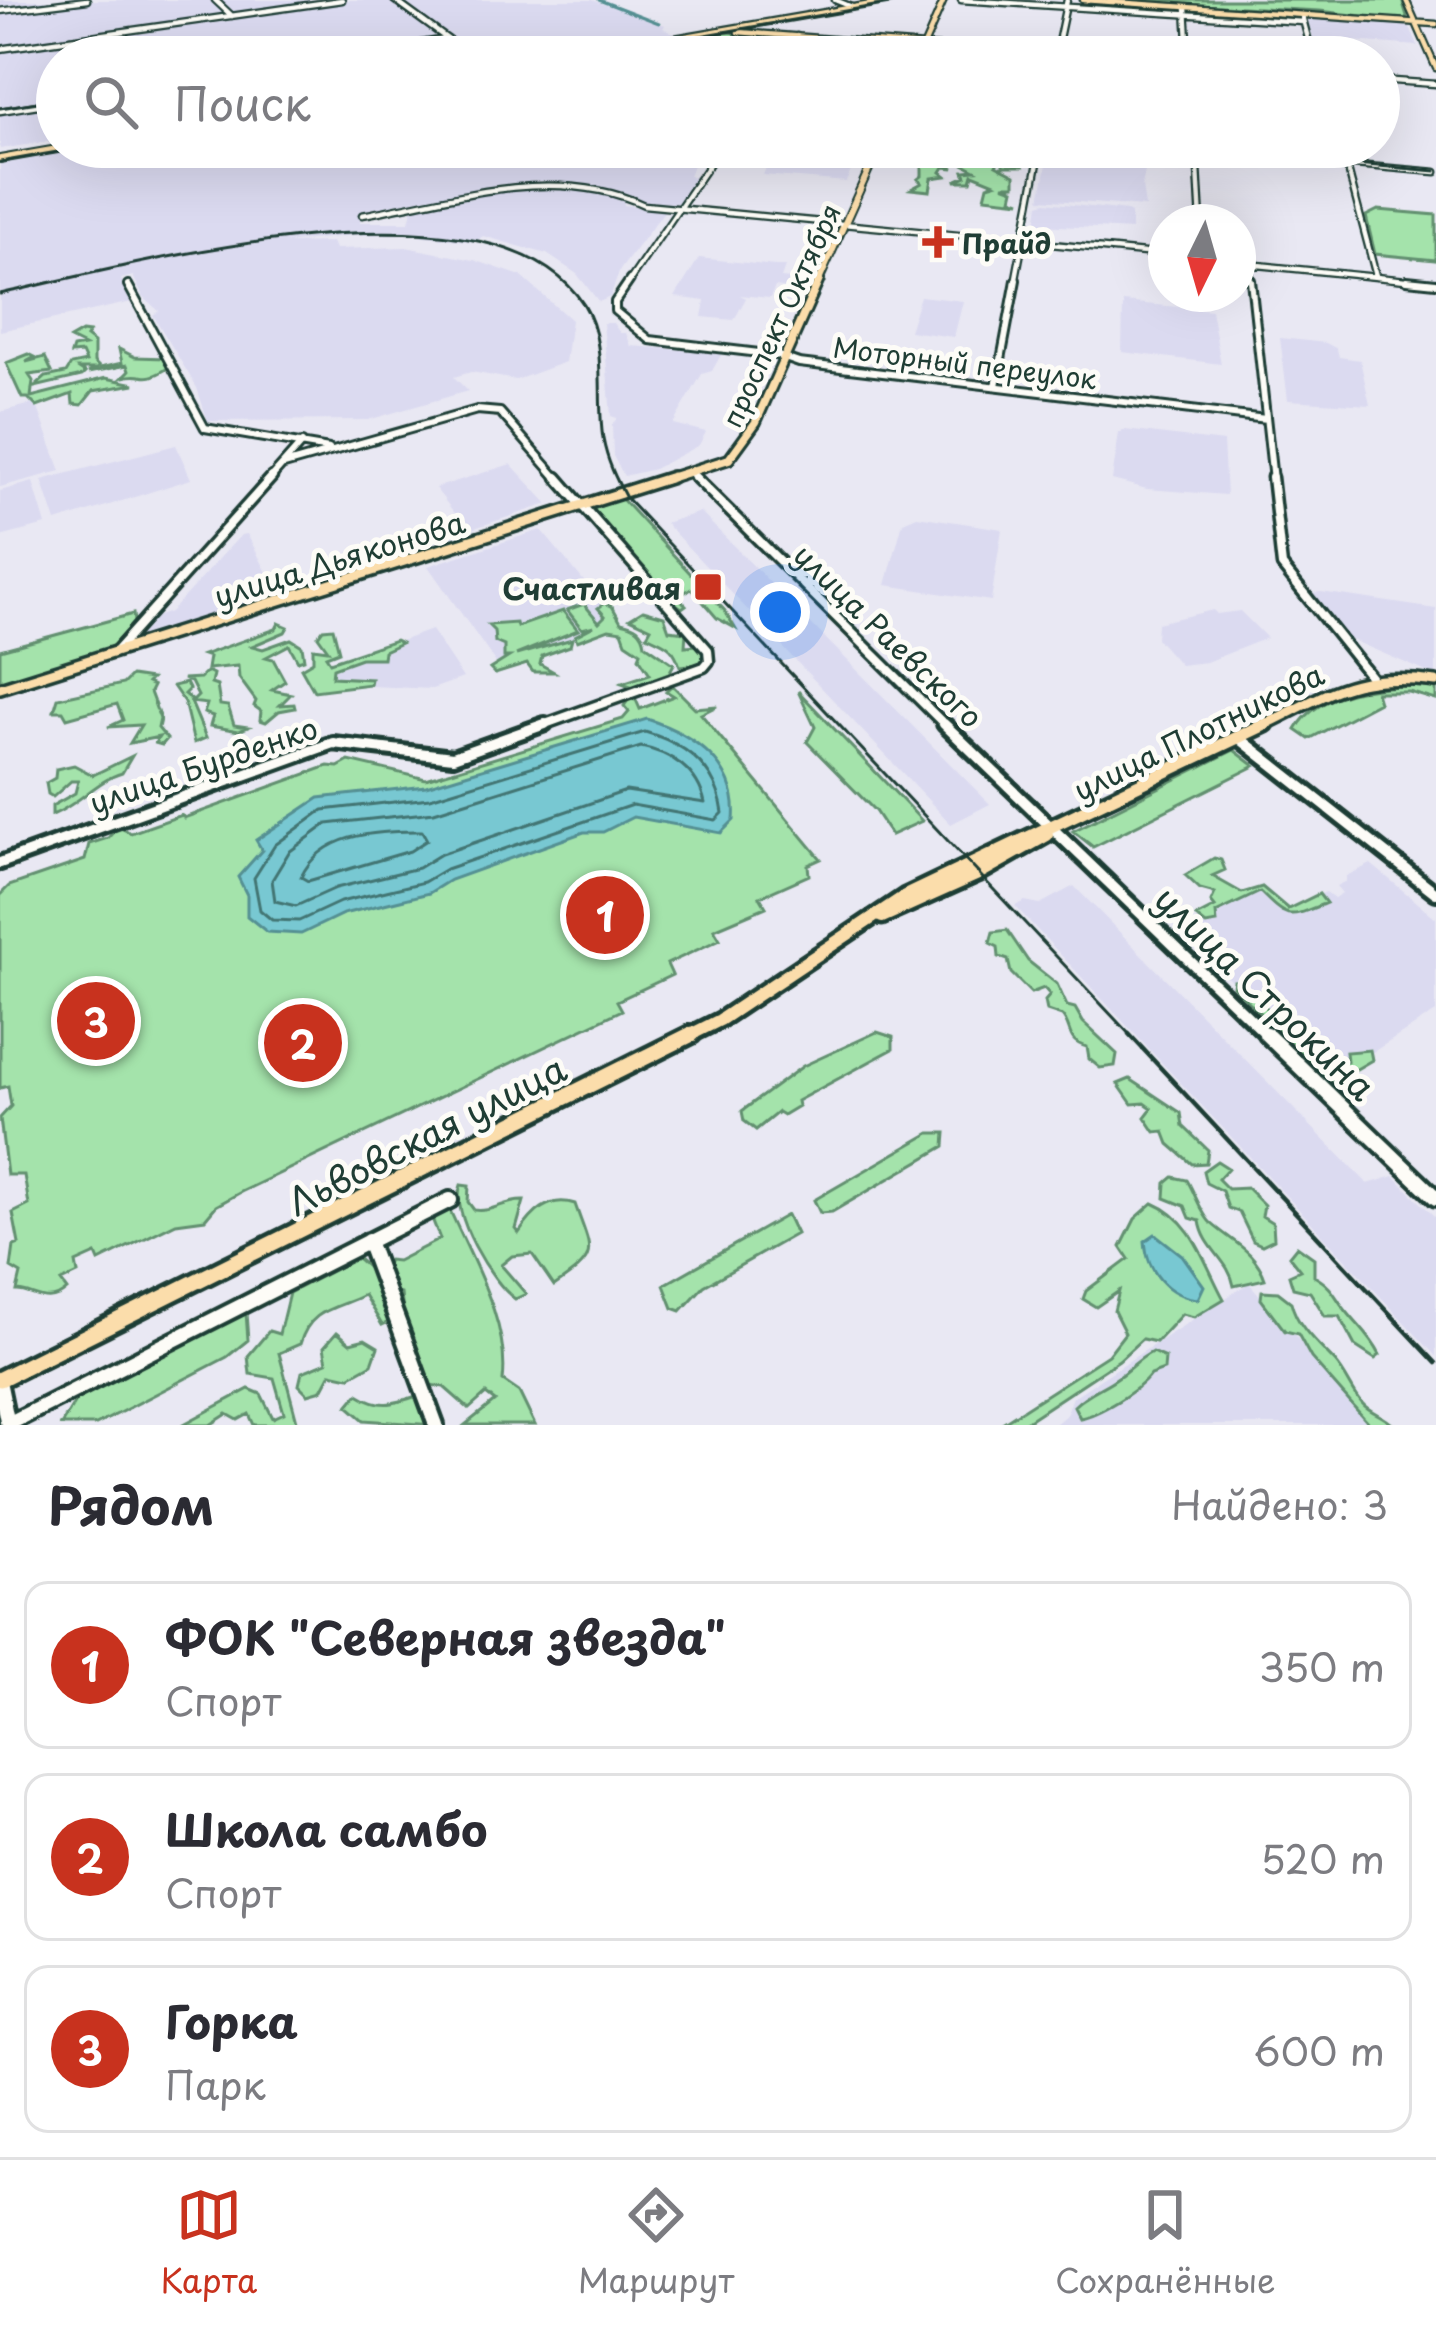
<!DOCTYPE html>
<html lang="ru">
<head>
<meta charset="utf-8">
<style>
	:root { --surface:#fff; --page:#f7f7f7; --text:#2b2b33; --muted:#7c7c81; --line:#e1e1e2; --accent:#c8321e }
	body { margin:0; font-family:"Playpen Sans",sans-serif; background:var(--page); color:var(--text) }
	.compass { position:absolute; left:1148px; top:204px; width:108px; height:108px; border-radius:50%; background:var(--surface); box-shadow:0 12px 48px #0002; rotate:185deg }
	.you { position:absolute; left:780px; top:612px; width:42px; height:42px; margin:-30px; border:9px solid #fff; border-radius:50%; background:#1a73e8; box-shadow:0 0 0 18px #1a73e833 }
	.badge { display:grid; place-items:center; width:78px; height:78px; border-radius:50%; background:var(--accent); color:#fff; font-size:39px; font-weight:700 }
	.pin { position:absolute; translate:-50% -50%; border:6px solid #fff; box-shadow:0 3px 12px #0006 }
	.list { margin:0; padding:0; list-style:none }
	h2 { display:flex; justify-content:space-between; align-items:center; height:156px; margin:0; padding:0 48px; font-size:51px }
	h2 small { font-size:39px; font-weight:400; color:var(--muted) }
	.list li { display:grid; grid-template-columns:78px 1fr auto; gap:36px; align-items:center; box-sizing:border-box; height:168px; margin:0 24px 24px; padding:0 24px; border:3px solid var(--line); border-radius:24px }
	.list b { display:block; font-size:45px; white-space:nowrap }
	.list p { margin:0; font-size:39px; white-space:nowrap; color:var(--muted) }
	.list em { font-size:39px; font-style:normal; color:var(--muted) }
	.icon { flex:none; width:66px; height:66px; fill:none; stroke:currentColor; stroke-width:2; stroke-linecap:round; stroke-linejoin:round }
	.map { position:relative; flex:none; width:1436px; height:1425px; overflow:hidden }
	.search { position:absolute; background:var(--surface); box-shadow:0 12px 48px #0002; left:36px; right:36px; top:36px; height:132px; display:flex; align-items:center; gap:30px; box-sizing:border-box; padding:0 42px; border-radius:66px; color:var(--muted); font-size:45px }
	.sheet { height:732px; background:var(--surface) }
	nav { display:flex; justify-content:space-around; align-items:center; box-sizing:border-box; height:168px; border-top:3px solid var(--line); background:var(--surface); font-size:33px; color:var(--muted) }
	nav a { display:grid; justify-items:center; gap:6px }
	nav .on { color:var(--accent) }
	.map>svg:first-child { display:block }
</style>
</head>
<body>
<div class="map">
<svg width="1436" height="1425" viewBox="0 0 1436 1425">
	<rect width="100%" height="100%" fill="#e9e8f3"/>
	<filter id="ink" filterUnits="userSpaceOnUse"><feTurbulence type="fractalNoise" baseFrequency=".00833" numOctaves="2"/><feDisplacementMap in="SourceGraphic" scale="24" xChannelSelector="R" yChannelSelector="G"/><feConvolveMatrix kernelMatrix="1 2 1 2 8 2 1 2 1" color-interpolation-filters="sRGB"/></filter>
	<g filter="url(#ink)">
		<path fill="#dbdaf0" d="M0 0H592L665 25 663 28 676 34 535 57H57V140L0 149Z
			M1307 18 1409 25 1418 46 1313 38Z
			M97 147H713L694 162 689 176 698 177 675 206 638 202 616 191 544 181 497 185 361 213 360 222H409L413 206 536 186 617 195 626 199 623 205 665 210 620 270 610 297 599 302 577 274 547 254 483 236 475 242 408 234 354 235 284 243 332 242 335 249 406 247 474 260 521 276 571 320 565 362 516 380 471 372 454 377 468 391 368 420 208 421 197 388 153 315 159 311 143 297 133 276 121 279 132 302 0 331V164Z
			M774 149 857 157 846 182 763 175Z
			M1049 155 1141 162 1146 166 1142 186 1145 207 1040 199Z
			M1046 202 1127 211 1131 213V230L1041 225 1036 223 1039 204Z
			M699 258 785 267 781 278 801 280 796 290 775 287 770 298 740 295 746 298 734 320 702 317 705 301 675 297Z
			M920 296 963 301 954 337 909 331Z
			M1123 302 1211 310 1221 364 1122 352Z
			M603 323H613L620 333H626L631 346 722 353 712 371 702 374 673 424 706 432 699 445 654 469 624 476 613 456 612 425 617 418 611 416Z
			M1280 338 1326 343 1337 349 1339 357 1360 360 1370 405 1288 400Z
			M36 403 61 471 0 487V412Z
			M1125 430 1223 442 1226 495 1147 489 1112 480 1119 433Z
			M176 445 191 479 56 522 42 480Z
			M511 464 548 504 468 530 435 488Z
			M33 482 46 525 0 537V491Z
			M700 512 990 804 951 824 665 523Z
			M917 516 1002 529 991 601 886 585 903 522Z
			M541 530 619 623 498 666 428 566Z
			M247 534 269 576 286 574 292 593 129 641 147 620 170 612 241 535Z
			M1321 592 1436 609V676L1345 637 1307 593Z
			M1213 610 1217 614 1240 611 1267 638 1206 662 1180 665 1156 638 1157 623Z
			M431 630 463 678 432 689 330 684 322 669Z
			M1371 864 1436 918V1012L1332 1078 1184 935 1206 923 1201 917 1262 885 1289 908 1326 892 1334 898 1342 893 1336 886 1346 881V876Z
			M1074 886 1368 1184 1394 1176 1436 1218V1356L1015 906 1025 901 1040 904Z
			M1249 1283 1373 1425H1054L1066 1415 1073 1397Z"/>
		<path fill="#a4e3ab" stroke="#629070" stroke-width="3" d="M1101 0H1402L1407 16 1404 21 1320 11Z
			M727 32 792 38 779 57H586Z
			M925 147H948L945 156 956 157 954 150 963 148 967 159 971 151H1002L978 147 1021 148 1016 151 1023 166H1003V156L996 165 1015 175V185H1003L1014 189 1012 198 1021 201 985 197 988 185 995 183 973 174 971 181H955L966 176 964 171 975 170 954 159 937 160 954 168 944 167 941 172 946 176 932 178 930 191 911 189 922 183 918 179 922 176V166L911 157 934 161 923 156Z
			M1378 210 1436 215V260L1375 254 1366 216Z
			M82 332 89 333 86 337 94 343V362L100 368 122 363 119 349 135 357 166 358 168 368C141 385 147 371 123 377L129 371 127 365 88 373 98 369H79L85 373 82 376 35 387 46 377 66 373 71 365 86 362 82 353 71 354 73 348 84 346 70 339Z
			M29 354 35 357 26 362 45 357 52 372 29 375 33 381 31 397 106 378 135 384 93 391 82 405 73 404 72 394 37 407 28 398H22L6 363Z
			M621 498 725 611 735 628 717 618 692 589 676 595 686 605 682 608 670 600 593 509Z
			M605 603 612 606 621 622C635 625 643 629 645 644L674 664 669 673 655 678 656 684 636 688 622 683 650 674 639 657 641 652 626 642 622 631 609 629 577 641 575 636 594 626 582 629 567 610 584 604 599 622 605 616 598 608Z
			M643 610 664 616 669 630 686 632 685 646 697 645 705 653 700 664 680 666C672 643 665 645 647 635L651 628 630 618Z
			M563 611 578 630 516 655 572 639 570 646 542 656 540 664 554 672H533L527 664 495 674 490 669 509 657H504V646L495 642 494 631 488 625 516 623 517 627Z
			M133 614 134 622 110 650 0 684V650Z
			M279 623 288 627 285 632 252 646 263 649 291 639 302 646 304 659 298 661 289 645 266 657 273 659 285 681 272 690 291 694 280 705 294 704 295 708 279 711 266 722 260 720 261 711 254 706 256 701 239 678 238 666 207 669 209 657 203 655 276 629Z
			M333 628 339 651 326 656 330 662 395 640 401 643 384 651 383 658H361L333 668 332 677 371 679 370 684 314 691 301 668 313 661V648L328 650 318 636 323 629Z
			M207 671 213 674 211 684 217 686 220 705 228 706 234 725 248 727 239 731 210 726 213 716 204 713 207 704 191 702 206 738 194 743 184 702 173 686 186 683 189 689 184 694 193 701 198 696 191 682 183 679 200 678Z
			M131 676 151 679 147 683 153 686 150 692 160 719 158 728 167 739 162 745 155 743 159 737 130 743 141 725 108 727 123 720 117 704 67 718 63 711H54L58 698 123 684Z
			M672 685 695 708 717 706 701 714 821 859 808 865 809 875 760 897 766 907 714 929 720 939 667 964 672 975 617 1001 622 1010 241 1192 216 1206 205 1219 176 1223 99 1261 96 1254 76 1263 78 1274 61 1282 67 1290C48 1308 33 1291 17 1291L21 1274 11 1268 14 1246 19 1244 13 1213 29 1205 24 1175H7L0 1118 11 1106 8 1086 0 1088V895L9 886 85 860 89 844 108 838 118 827 131 833 182 815 184 818 328 766 338 767 349 761 426 779 623 719 629 712 624 706 629 699 636 700 640 709 674 696 666 691Z
			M1436 688V700L1409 692H1376L1379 702 1309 739 1296 730C1319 687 1393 683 1436 688Z
			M798 691 907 805 922 821 891 835 875 811 807 742 815 727Z
			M1234 750 1255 766 1093 847 1073 831Z
			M132 756 122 773C97 780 77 806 52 815V806L75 793 78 781H71L53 797 48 794 46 783 55 778 56 769 74 765 93 775Z
			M1214 858 1221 860 1225 870 1212 876 1242 893 1262 887 1288 909 1319 894 1326 903C1288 918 1289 921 1260 892L1216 913 1217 923 1206 925 1196 917 1215 907 1211 902 1215 893 1200 889 1185 875Z
			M1007 930 1028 961 1057 984 1067 1006 1075 1008 1083 1022 1117 1054 1115 1066 1100 1068 1089 1059 1087 1047C1066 1042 1073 1029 1062 1016L1047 1011 1045 1001 1050 995 1044 988 1031 993 1011 973 1008 960 999 957 998 947 990 943 993 932Z
			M1234 981 1240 982 1328 1067 1347 1061 1346 1052 1370 1050 1372 1060 1336 1081 1326 1079 1233 986Z
			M877 1032 893 1037V1049L797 1101 798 1106 783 1115 778 1112 756 1130 744 1121 742 1111 803 1066Z
			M1130 1079 1181 1113 1183 1126 1208 1150 1206 1163 1192 1164 1169 1144 1164 1131 1155 1132 1145 1117 1152 1108 1145 1103 1132 1104 1118 1084Z
			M930 1133H946L945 1146 832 1212 820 1213 814 1200Z
			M1217 1161 1228 1168 1218 1179 1228 1189 1247 1188 1264 1205 1262 1216 1273 1223 1274 1239 1262 1245 1253 1241 1239 1212 1228 1208 1222 1191 1206 1183 1203 1171Z
			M1173 1177 1187 1180C1194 1191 1202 1215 1211 1223 1231 1241 1256 1251 1265 1279L1234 1286C1229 1259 1204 1249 1200 1221L1190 1218 1185 1206 1165 1198 1166 1183Z
			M461 1185 469 1186 468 1202 474 1210C492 1213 505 1200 524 1201L516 1229 519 1233C532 1214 548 1195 575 1204 592 1254 601 1254 554 1286L532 1254 512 1256 501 1265 526 1294 515 1299C492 1283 449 1212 461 1185Z
			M1153 1203C1194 1220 1204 1263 1224 1299L1194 1317 1182 1314 1156 1342 1142 1339 1119 1360 1021 1425H999L1108 1355 1125 1333 1114 1311 1119 1291 1096 1307 1083 1299 1086 1291 1129 1259 1121 1247 1135 1219Z
			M449 1208C472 1261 510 1323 503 1381L519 1392 535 1425H465L495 1401 486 1394 469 1409 444 1387 429 1385 404 1325 401 1294 394 1293 384 1267 388 1260 397 1261 440 1239 431 1216Z
			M787 1215 796 1234 704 1286 681 1311 673 1308 664 1285Z
			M1297 1246 1314 1258V1276C1335 1288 1334 1297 1348 1313 1360 1328 1371 1337 1380 1355L1375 1359 1355 1346 1339 1316H1325L1310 1292 1293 1288 1289 1275 1300 1270 1289 1256Z
			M357 1258 373 1272 391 1321 382 1325 364 1295C336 1309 310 1308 300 1344L279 1353 298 1425H254L249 1414 238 1420 227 1414 210 1425H182L249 1389 261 1394 273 1418 284 1413 274 1378 250 1374 248 1356 269 1331 279 1334 289 1293Z
			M1262 1291 1278 1292 1291 1302C1297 1327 1318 1344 1335 1362 1346 1374 1352 1391 1362 1403 1370 1413 1384 1415 1393 1425H1370L1311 1358 1298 1334 1285 1331 1261 1299Z
			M240 1312 246 1313 248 1340 227 1357 96 1425H61L76 1400Z
			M337 1332 350 1343 365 1339 378 1347 372 1364 349 1377 331 1373 322 1390 308 1394 299 1385 302 1372 327 1362 324 1347Z
			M1152 1352 1165 1358 1164 1370 1150 1375C1140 1390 1098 1415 1080 1418L1074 1406C1088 1392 1103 1388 1118 1377 1130 1369 1138 1359 1152 1352Z
			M358 1394C380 1408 392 1405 419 1395L434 1425 364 1420 348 1406Z"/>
		<path fill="#78c8d2" stroke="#549093" stroke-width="3" d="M647 719C693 734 739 765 734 820L721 833 633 817 603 832H584L450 880 429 893 343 914 301 934 267 932 247 916V895L238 877 262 850 256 840 319 798 426 786Z
			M1155 1234 1182 1255 1204 1286 1198 1299C1167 1296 1147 1271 1145 1241Z"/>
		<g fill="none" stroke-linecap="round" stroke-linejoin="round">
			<path stroke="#437573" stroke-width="3" d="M645 732C687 744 717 768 723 813L716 820 632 805 446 869 424 882 340 902 299 921 272 920 260 910 254 878 275 845 323 810 430 798Z
				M641 747C672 753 698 771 705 803L626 791 441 854 418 868 336 888 296 906 275 901 272 880 289 852 327 824 434 812Z
				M422 831 427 840 410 851 308 881 301 877C323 831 377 832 422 831Z"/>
			<path stroke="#549093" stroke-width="3" d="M599 0 659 23"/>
			<defs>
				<path id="minor-far4" d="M215 0 232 16
					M394 0 472 57
					M835 0 852 7
					M961 0 1303 22
					M1186 8 1189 57
					M0 11 87 0
					M1302 16 1313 57
					M924 46 1074 57
					M0 49 342 0
					M334 57 447 39
					M783 57 797 36
					M1055 57 1067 0
					M1379 80 1436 84
					M0 111 57 102
					M1147 147 1436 172
					M1342 147 1376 276
					M1197 150 1201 222
					M362 215C453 199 556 164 644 205L1166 255
					M1238 263 1436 283
					M1249 264 1251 283
					M628 283 721 147
					M1015 283 1041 147"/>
				<path id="minor-far3" d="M630 280 615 302V311L650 340 776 355 799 363 1266 419
					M1251 280 1273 480
					M1407 280 1436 283
					M128 285 205 428 329 449
					M996 386 1016 280
					M284 465 477 410 500 412 559 480
					M692 474 698 480
					M269 480 302 443"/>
				<path id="minor-far2" d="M695 477 947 727
					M1272 477 1282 566 1371 677
					M115 652 272 477
					M537 727 704 667 709 661 708 650 557 477"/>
				<path id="minor-far1" d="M944 724 1269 1037
					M1239 738 1436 893
					M0 863 333 743 453 757 545 724"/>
				<path id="minor" d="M1266 1034 1436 1198
					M368 1241 436 1425
					M0 1386 8 1425
					M8 1424 450 1200"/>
				<path id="major-far5" d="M1083 0 1436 24
					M1406 0 1436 68
					M738 32 924 46
					M565 57 895 0
					M919 57 944 0"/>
				<path id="major-far4" d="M0 159 69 147
					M818 283 879 147"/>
				<path id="major-far3" d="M663 480 729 459 756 422 819 280"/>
				<path id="major-far2" d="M0 688 672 477
					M1260 727C1333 692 1351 672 1436 682"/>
				<path id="major-far1" d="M882 917 978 874 1047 835
					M686 1037 720 1020 905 896 1266 724"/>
				<path id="major" d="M0 1379 692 1034"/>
			</defs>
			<use href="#minor-far4" stroke="#1f3d34" stroke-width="9"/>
			<use href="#minor-far3" stroke="#1f3d34" stroke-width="12"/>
			<use href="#minor-far2" stroke="#1f3d34" stroke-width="15"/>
			<use href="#minor-far1" stroke="#1f3d34" stroke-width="20"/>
			<use href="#minor" stroke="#1f3d34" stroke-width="22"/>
			<use href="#major-far5" stroke="#1f3d34" stroke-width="9"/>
			<use href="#major-far4" stroke="#1f3d34" stroke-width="10"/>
			<use href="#major-far3" stroke="#1f3d34" stroke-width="14"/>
			<use href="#major-far2" stroke="#1f3d34" stroke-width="16"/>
			<use href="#major-far1" stroke="#1f3d34" stroke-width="21"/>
			<use href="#major" stroke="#1f3d34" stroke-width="24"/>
			<use href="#minor-far4" stroke="#fdfcf7" stroke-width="4.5"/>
			<use href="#minor-far3" stroke="#fdfcf7" stroke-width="6"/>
			<use href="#minor-far2" stroke="#fdfcf7" stroke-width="8"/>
			<use href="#minor-far1" stroke="#fdfcf7" stroke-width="10"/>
			<use href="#minor" stroke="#fdfcf7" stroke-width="14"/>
			<use href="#major-far5" stroke="#fbddab" stroke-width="4.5"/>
			<use href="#major-far4" stroke="#fbddab" stroke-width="6"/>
			<use href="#major-far3" stroke="#fbddab" stroke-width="8"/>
			<use href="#major-far2" stroke="#fbddab" stroke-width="9"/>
			<use href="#major-far1" stroke="#fbddab" stroke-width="12"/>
			<use href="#major" stroke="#fbddab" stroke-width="15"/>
			<path stroke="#1f3d34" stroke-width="3" d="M577 57 909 0
				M1157 147 1436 171
				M0 162 86 147"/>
			<path stroke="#1f3d34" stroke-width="3" d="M0 108 57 99
				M0 294C133 265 495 165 584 305 608 343 596 396 603 439 607 461 616 479 626 498L1132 1037"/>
			<path stroke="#1f3d34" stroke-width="4.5" d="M1129 1034 1436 1363"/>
		</g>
	</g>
	<g fill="#c8321e" stroke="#fdfcf7" stroke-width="4.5">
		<path d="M932 224h12v12h12v12h-12v12h-12v-12h-12v-12h12z"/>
		<rect x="693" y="572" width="30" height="30" rx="6"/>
	</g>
	<g text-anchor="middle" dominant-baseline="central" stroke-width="10" stroke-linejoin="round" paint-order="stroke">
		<g font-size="27" font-weight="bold" fill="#1f3d34" stroke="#fdfcf7" text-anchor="start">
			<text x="962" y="242">Прайд</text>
		</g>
		<g font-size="27" fill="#1f3d34" stroke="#fdfcf7">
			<text transform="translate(780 315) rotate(-65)">проспект Октября</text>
			<text transform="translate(965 362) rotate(7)">Моторный переулок</text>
		</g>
		<g font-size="30" fill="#1f3d34" stroke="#fdfcf7">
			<text transform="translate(339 558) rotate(-17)">улица Дьяконова</text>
			<text transform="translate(889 635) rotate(44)">улица Раевского</text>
			<text transform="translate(1198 731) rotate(-26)">улица Плотникова</text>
			<text transform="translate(203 764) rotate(-19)">улица Бурденко</text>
		</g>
		<g font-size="30" font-weight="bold" fill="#1f3d34" stroke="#fdfcf7" text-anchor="end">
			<text x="681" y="587">Счастливая</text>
		</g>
		<g font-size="36" fill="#1f3d34" stroke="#fdfcf7">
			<text transform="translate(1266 992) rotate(44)">улица Строкина</text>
			<text transform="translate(426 1134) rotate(-27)">Львовская улица</text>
		</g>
	</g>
</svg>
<svg class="compass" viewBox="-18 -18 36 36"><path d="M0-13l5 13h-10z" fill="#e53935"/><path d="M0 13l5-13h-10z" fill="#7c7c81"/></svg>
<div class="you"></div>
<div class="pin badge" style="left:605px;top:915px">1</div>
<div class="pin badge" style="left:303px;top:1043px">2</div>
<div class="pin badge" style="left:96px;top:1021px">3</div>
<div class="search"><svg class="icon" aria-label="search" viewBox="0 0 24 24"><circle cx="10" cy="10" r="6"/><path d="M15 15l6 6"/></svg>Поиск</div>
</div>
<section class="sheet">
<h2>Рядом<small>Найдено: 3</small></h2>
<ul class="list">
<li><span class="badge">1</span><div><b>ФОК &quot;Северная звезда&quot;</b><p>Спорт</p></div><em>350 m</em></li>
<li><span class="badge">2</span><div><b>Школа самбо</b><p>Спорт</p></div><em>520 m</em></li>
<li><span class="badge">3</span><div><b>Горка</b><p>Парк</p></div><em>600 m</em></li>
</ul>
</section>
<nav>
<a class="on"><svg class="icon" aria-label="map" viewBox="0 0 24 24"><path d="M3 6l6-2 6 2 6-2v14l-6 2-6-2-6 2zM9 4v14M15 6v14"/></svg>Карта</a>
<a><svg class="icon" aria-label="directions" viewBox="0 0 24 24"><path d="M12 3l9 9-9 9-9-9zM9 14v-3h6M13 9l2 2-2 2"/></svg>Маршрут</a>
<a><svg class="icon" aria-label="saved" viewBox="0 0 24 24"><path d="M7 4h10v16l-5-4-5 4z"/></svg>Сохранённые</a>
</nav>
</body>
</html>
